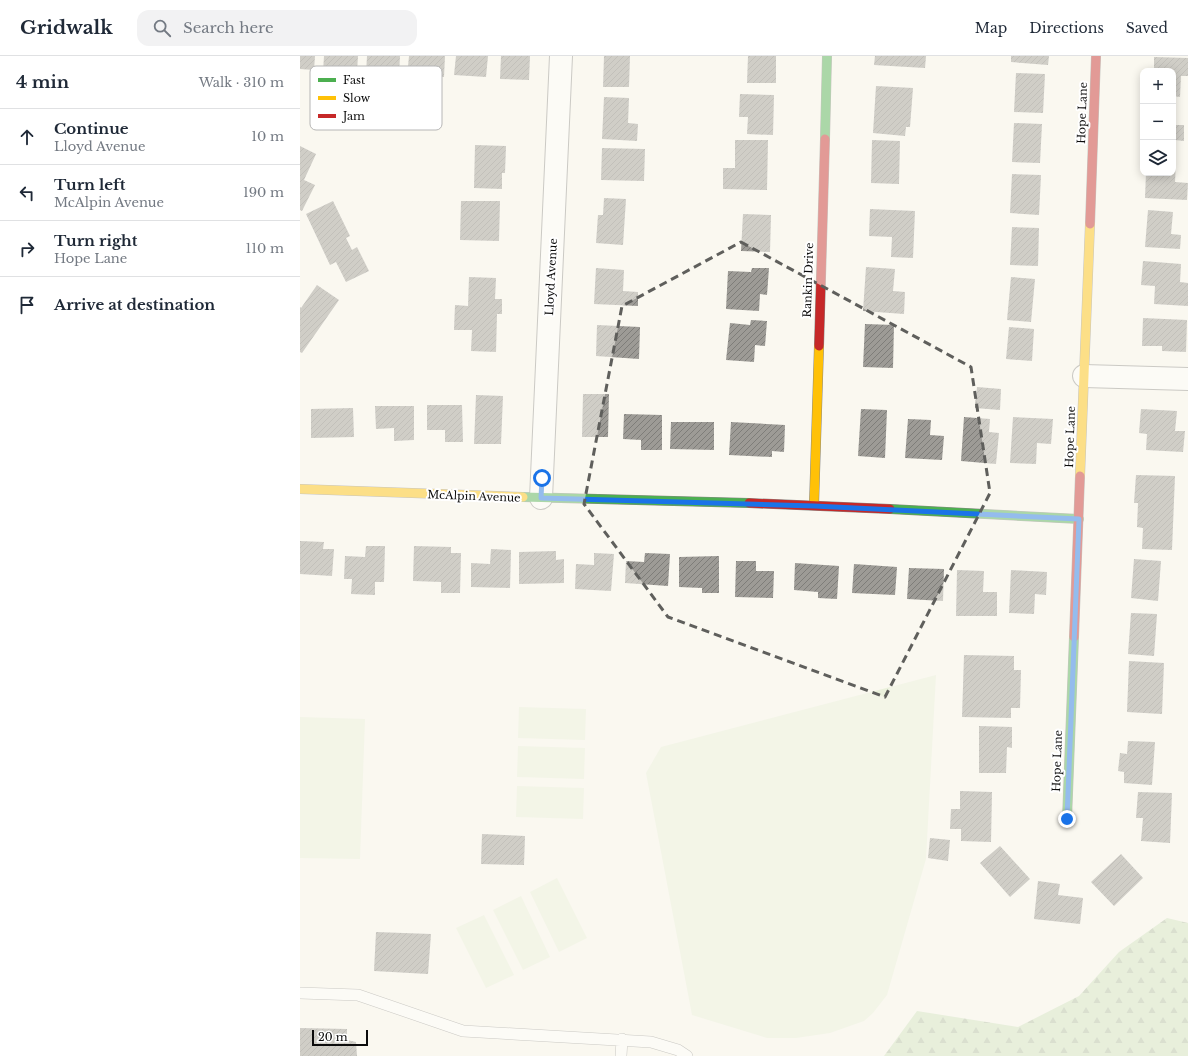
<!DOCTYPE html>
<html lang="en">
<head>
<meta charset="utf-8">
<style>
	:root { --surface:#fff; --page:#f2f2f3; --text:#1f2937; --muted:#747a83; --line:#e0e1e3 }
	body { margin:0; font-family:"Libre Baskerville",serif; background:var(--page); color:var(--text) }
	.controls { position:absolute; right:12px; top:12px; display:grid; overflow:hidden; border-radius:8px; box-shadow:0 2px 10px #0003 }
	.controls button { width:36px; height:36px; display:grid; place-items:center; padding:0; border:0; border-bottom:1px solid var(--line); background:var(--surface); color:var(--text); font:20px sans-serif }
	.scale { position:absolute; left:12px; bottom:10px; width:56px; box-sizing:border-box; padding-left:4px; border:2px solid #0c0c0c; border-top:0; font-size:11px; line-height:14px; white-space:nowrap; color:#0c0c0c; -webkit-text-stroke:3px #fff; paint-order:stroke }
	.stop { position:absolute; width:12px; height:12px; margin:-9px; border:3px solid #1a73e8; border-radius:50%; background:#fff }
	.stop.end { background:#1a73e8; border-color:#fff; box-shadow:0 1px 4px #0008 }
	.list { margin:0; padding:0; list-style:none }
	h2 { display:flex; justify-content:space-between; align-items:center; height:52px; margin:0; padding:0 16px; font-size:17px }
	h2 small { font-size:13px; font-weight:400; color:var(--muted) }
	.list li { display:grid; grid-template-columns:26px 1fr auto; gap:12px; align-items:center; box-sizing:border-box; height:56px; padding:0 16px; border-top:1px solid var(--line) }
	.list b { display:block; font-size:15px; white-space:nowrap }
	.list p { margin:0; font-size:13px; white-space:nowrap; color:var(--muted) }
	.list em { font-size:13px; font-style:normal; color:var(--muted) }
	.icon { flex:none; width:22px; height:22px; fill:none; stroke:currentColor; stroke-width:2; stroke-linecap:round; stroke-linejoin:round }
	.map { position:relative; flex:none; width:888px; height:1000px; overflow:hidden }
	header { display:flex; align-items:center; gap:24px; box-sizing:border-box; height:56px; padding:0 20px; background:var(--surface); border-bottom:1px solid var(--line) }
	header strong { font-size:19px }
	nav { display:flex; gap:22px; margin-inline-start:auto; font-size:14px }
	.search { width:280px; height:36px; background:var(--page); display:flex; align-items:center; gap:10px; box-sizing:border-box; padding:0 14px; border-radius:12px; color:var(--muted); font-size:15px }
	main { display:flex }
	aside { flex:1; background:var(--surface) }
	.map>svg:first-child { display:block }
</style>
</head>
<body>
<header>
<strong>Gridwalk</strong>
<div class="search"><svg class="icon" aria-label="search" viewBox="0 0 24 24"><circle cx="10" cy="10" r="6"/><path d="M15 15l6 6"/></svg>Search here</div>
<nav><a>Map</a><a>Directions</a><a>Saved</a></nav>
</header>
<main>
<aside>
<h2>4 min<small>Walk · 310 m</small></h2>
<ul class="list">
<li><svg class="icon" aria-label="ahead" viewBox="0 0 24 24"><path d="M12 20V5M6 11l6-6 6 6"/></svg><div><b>Continue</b><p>Lloyd Avenue</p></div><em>10 m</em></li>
<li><svg class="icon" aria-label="left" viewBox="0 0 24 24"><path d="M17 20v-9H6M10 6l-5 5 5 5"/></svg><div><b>Turn left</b><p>McAlpin Avenue</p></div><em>190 m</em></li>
<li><svg class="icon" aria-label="right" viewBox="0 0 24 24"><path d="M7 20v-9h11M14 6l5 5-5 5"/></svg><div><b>Turn right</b><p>Hope Lane</p></div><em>110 m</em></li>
<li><svg class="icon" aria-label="arrive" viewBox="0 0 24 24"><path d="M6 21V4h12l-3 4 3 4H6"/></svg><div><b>Arrive at destination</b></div></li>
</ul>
</aside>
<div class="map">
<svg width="888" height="1000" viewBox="0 0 888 1000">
	<defs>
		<pattern id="forest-firs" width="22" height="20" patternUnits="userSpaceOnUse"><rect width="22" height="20" fill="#d2e4c2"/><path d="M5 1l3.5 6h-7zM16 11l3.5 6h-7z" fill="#b3c2a6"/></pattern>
		<pattern id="building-hatch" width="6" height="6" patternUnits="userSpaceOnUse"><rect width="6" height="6" fill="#9d9b96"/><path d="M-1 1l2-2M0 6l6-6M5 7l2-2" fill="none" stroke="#7e7d79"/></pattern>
	</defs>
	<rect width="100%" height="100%" fill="#faf8f0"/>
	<path fill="url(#forest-firs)" d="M867 862 888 867V1000H584L617 955 718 971 779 940 819 896Z"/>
	<path fill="#ebf1dc" d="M636 619 626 803 587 939 573 957 564 965 530 977 496 982H467L392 959 346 717 361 691Z
		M219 651 286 653 285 684 218 682Z
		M0 661 65 663 60 803 0 802Z
		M218 690 285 692 284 723 217 721Z
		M217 730 284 732 283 763 216 761Z
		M257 822 287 882 259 896 230 836Z
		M221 840 250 901 223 914 193 854Z
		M184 859 214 919 186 932 156 872Z"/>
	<path fill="url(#building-hatch)" d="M0 0H15L14 14 0 13Z
		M24 0H58L57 15 48 14V26L33 25V16H23Z
		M67 0H100L99 19 66 18Z
		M109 0H145L144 21H141L140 32 117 31 118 22 107 21Z
		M156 0H188L186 21 154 19Z
		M201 0H230L229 24 200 23Z
		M304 0H330L329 31H303Z
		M448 0H476V27H447Z
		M575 0H626L625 12 574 9Z
		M711 0H749L748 9 711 6Z
		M854 1 888 2V20H881L880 41 873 40V15H849V13L854 14Z
		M716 17 745 18 743 57 714 56Z
		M576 30 613 32 610 71H606L605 80 573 77Z
		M440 38 474 39 473 79 447 78 448 61H439Z
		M304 41 329 42 328 67 338 68 337 85 302 83Z
		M873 51H876V69H884V85L875 84V95H873Z
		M714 67 742 68 740 107 712 106Z
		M435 84H468L467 134 423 133V112H435Z
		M572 84 600 85 599 128 571 127Z
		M175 89 206 90 205 117H202V133L174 132Z
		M0 90 16 98 4 124 15 129 2 155 0 154Z
		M302 92 345 93 344 125 301 124Z
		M873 106H876L875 126 888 127 887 144 845 142 846 117H873Z
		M712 118 741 119 739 159 710 157Z
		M304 142 326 143 323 189 296 187 298 159H303Z
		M33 145 50 180 46 182 52 194 57 191 69 215 46 226 36 206 30 209 6 158Z
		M161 145H200L199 185 160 184Z
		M570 153 615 155 613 202 591 201 592 181 569 180Z
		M848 154 873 156 871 178 881 179 880 193 845 191Z
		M443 158 471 159 470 196 441 195Z
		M712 171 739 172 738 210 710 209Z
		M843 205 881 208 880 226 888 227V250L854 248 855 230 841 229Z
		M566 211 595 213 593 235 605 236 604 258 563 255Z
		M296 212 324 214 323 235 338 236V250L294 248Z
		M452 212H469L467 239 460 238 459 255 426 253 428 215 451 216Z
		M169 221 196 222 195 243H202V258H197L196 296 171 295 172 274H154L155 249 168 250Z
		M711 221 735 223 731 266 707 264Z
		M17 229 39 244 2 297 0 296V251L1 252Z
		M843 262 887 264 886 296 862 295V290H842Z
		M451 264 467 265 465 290 455 289 454 306 426 304 430 267 450 269Z
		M565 268 594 269 593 312 563 311Z
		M297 269 340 271 339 303 296 300Z
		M709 271 734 273 732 305 706 303Z
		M677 331 701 333 700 354 675 352Z
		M283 338H309L308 381H282Z
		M176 339 203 340 201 388H174Z
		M127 349H162L163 386H145V374H127Z
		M75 350H114V384L94 385V372L76 373Z
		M53 352 54 381 11 382V353Z
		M561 353 587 354 585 402 558 400Z
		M841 353 877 355 875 375H885L883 396 846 394 847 378 839 377Z
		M324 358 362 359V394H341V384L323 383Z
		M664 361 690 363 689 376 699 377 696 408 661 405Z
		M713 361 753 363 751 388 737 387 736 408 710 407Z
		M608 363 631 364 630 379 644 380 642 404 605 402Z
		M371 366H414V394L370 393Z
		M431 366 485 369 484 396 472 395V401L429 399Z
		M836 419 875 420 872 494 842 493 843 472 837 471 838 447H834Z
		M0 485 24 486 23 493H34L32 520 0 518Z
		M66 490H85L84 526H75V539L51 538 52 523H44L45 500 65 501Z
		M114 490 151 491V497H161L160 537H141V526L113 525Z
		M191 493 211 494 210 532 171 531V507L190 508Z
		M256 495V504L264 503V527L219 528V496Z
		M294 497 314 498 311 535 275 533 276 508 294 509Z
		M345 497 370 498 368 530 325 527 326 505 344 506Z
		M419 500V537H402V532L379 531V501Z
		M834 503 861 505 858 545 831 542Z
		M436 505H456V515H474L473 542 435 541Z
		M495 507 539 510 537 543 518 542V536L494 534Z
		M554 508 597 511 595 539 552 537Z
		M609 512 644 513 643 545 607 543Z
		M657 514 684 515 683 536H697V560H656Z
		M711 514 747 516 746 539 735 538 734 558 709 557Z
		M831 557 857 558 854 600 828 598Z
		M664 599 714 600V614H721L720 652H711V662L662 661Z
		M829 605 864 607 862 658 827 656Z
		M679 670 712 671V692L707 691 706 717H679Z
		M828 685 855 686 852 729 824 727V716L818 715 820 697 827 698Z
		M660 735 692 736 691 786 661 785V773H650L651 753H660Z
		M838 736 872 737 870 787 841 785 843 762H836Z
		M182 778 225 780 224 809 181 808Z
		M630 782 650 784 648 805 628 802Z
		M700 790 730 823 710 841 680 807Z
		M821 798 843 822 814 850 791 826Z
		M738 825 760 828 758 839 783 842 780 868 734 863Z
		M76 876 131 878 128 918 74 915Z
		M0 972 47 973V984L56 986 57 1000H0Z"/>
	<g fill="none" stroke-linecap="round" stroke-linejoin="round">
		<defs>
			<path id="lane" d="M0 937 58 939 163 975 351 986 378 994 387 1000
				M321 1000 322 983"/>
			<path id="street" d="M784 320 888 323
				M241 442 261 0"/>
			<path id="fast" d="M525 83 527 0
				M223 441 449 447
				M590 453 779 463
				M767 763 774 581"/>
			<path id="slow" d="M780 420 790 168
				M0 433 223 441
				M514 449 519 290"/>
			<path id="jam" d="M790 168 796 0
				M519 290 525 83
				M449 447 590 453
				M774 581 780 420"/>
		</defs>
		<use href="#lane" stroke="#93928f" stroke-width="12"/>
		<use href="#street" stroke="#93928f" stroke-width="24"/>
		<use href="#fast" stroke="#8a8985" stroke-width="10"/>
		<use href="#slow" stroke="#8a8985" stroke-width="10"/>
		<use href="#jam" stroke="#8a8985" stroke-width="10"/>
		<use href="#lane" stroke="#fefefd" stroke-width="11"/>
		<use href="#street" stroke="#fefefd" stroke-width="22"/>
		<use href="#fast" stroke="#4caf50" stroke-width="9"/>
		<use href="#slow" stroke="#ffc107" stroke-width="9"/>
		<use href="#jam" stroke="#c62828" stroke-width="9"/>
	</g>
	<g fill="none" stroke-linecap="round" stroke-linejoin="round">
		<path stroke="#1a73e8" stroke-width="5" d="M242 422 241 442 514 450 779 463 767 763"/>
	</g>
	<path d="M0 0H888V1000H0ZM441 186 671 311 690 437 585 641 368 561 284 448 322 250Z" fill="#faf8f0" fill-opacity=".55" fill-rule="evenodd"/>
	<path fill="none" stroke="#5f5f5c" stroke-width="3" stroke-dasharray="8 5" stroke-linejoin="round" d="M441 186 671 311 690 437 585 641 368 561 284 448 322 250Z"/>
	<g text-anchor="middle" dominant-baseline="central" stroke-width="4" stroke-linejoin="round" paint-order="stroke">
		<g font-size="11" fill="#0c0c0c" stroke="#fff">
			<text transform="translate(782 57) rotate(-88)">Hope Lane</text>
			<text transform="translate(251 221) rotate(-87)">Lloyd Avenue</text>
			<text transform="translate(508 224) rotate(-88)">Rankin Drive</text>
			<text transform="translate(770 381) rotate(-88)">Hope Lane</text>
			<text transform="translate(174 440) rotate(2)">McAlpin Avenue</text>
			<text transform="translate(757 705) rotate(-88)">Hope Lane</text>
		</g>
	</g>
	<rect x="10" y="10" width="132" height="64" rx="6" fill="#fff" stroke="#b6b6b6" stroke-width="1"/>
	<rect x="18" y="22" width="18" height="4" fill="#4caf50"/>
	<rect x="18" y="40" width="18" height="4" fill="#ffc107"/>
	<rect x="18" y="58" width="18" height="4" fill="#c62828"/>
	<g font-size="11" fill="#0c0c0c">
		<text x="43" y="28">Fast</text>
		<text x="43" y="46">Slow</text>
		<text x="43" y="64">Jam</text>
	</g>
</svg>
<div class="controls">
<button>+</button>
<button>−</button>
<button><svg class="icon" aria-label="layers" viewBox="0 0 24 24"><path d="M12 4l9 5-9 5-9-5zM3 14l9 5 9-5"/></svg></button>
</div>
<div class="scale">20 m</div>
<div class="stop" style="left:242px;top:422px"></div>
<div class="stop end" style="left:767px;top:763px"></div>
</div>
</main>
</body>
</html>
